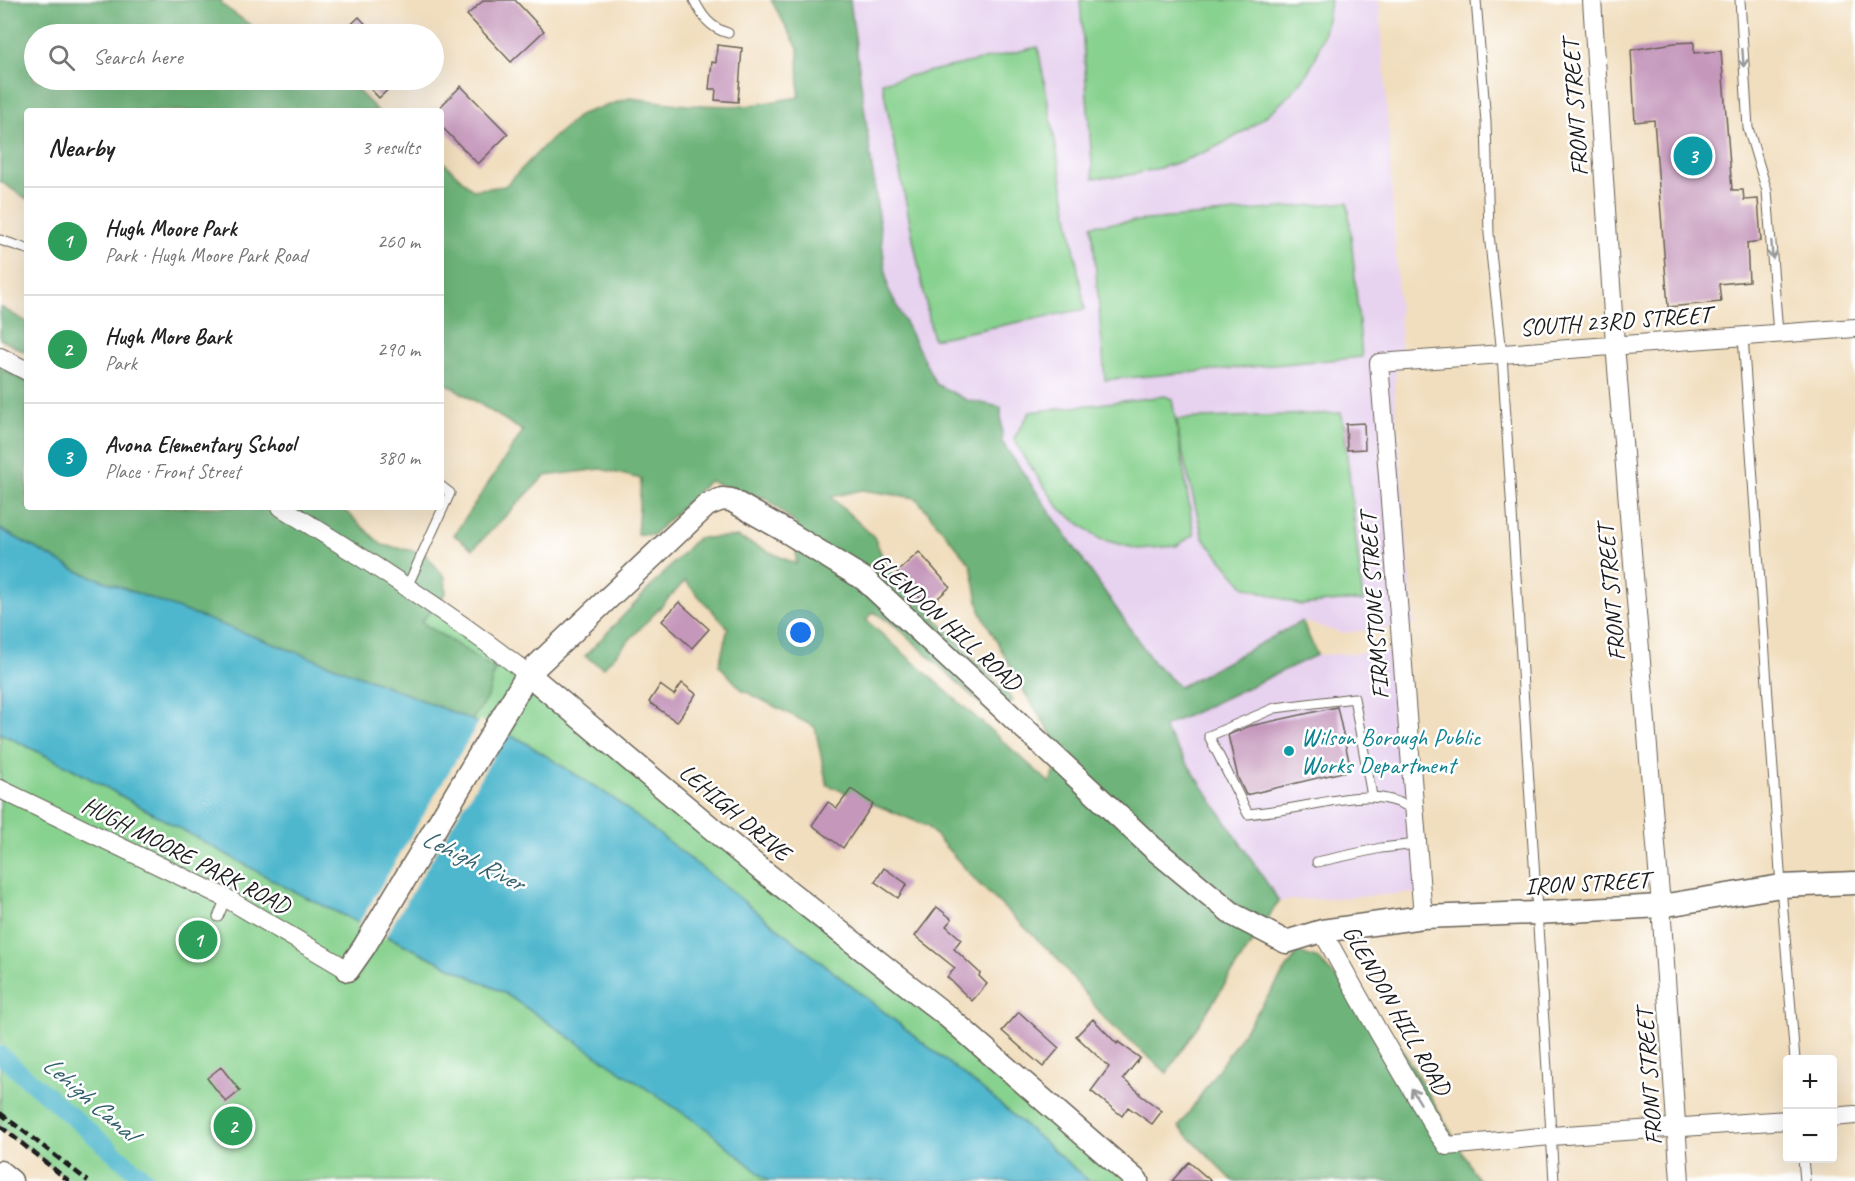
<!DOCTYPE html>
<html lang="en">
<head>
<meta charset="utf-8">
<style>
	:root { --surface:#fff; --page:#f2f2f2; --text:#222; --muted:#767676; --line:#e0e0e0; --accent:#0b8043 }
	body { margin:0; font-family:Caveat,sans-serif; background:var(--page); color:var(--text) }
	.controls { position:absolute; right:18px; bottom:18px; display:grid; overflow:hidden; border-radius:6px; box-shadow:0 6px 24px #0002 }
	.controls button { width:54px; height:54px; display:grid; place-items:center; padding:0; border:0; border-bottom:2px solid var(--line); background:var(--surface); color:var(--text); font:30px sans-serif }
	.you { position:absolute; left:801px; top:633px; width:21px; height:21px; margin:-15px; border:4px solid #fff; border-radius:50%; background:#1a73e8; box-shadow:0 0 0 9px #1a73e833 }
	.badge { display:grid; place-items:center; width:39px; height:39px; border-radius:50%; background:var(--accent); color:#fff; font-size:20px; font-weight:700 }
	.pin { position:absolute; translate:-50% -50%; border:3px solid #fff; box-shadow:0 2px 6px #0006 }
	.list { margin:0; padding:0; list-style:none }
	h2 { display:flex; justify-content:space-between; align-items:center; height:78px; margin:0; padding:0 24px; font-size:26px }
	h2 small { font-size:20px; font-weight:400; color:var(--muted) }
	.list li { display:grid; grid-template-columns:39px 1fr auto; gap:18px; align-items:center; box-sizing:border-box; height:108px; padding:0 24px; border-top:2px solid var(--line) }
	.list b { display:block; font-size:22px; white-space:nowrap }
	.list p { margin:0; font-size:20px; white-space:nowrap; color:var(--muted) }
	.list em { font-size:20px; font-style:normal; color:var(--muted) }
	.icon { flex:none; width:33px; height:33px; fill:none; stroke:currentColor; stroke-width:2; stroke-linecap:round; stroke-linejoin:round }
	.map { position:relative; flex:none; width:1855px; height:1181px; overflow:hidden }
	.search { position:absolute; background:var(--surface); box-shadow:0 6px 24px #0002; left:24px; top:24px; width:420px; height:66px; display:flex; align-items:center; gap:15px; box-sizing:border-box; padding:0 21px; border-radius:33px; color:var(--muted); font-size:22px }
	.panel { position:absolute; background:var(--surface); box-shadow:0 6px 24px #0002; left:24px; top:108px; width:420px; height:402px; border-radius:6px }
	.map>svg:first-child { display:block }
</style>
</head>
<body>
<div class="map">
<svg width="1855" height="1181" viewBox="0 0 1855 1181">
	<rect width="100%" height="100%" fill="#fff"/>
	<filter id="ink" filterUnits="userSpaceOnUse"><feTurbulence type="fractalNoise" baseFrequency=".0167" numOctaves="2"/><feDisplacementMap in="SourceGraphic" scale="12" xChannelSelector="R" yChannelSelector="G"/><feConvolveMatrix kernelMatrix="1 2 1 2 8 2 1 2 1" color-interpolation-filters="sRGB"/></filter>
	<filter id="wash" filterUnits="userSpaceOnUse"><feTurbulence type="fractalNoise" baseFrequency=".008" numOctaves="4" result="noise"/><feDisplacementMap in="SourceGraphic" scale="24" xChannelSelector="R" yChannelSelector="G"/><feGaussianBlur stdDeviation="1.35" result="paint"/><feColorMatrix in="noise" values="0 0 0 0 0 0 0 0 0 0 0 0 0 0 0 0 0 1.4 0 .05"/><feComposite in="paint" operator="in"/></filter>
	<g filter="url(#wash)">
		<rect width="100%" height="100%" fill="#f1debe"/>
		<path fill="#e7d2ef" d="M850 0H1379L1386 92 1401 343 1394 387 1414 625 1342 633 1302 621 1180 688 1153 662 1002 442 1001 407 967 400 936 384 888 288Z
			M1402 651 1420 893 1279 901 1163 727 1317 655Z"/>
		<path fill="#88d28f" stroke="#527756" stroke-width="1.5" d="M1080 0H1330C1327 24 1320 53 1307 74 1303 81 1296 86 1292 92 1251 136 1193 162 1135 174 1121 177 1107 177 1093 178Z
			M1038 47 1085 309 933 339 882 82Z
			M1348 202 1362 357 1105 380 1092 225Z
			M0 357 27 371V507L450 617 1137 1181H1089L993 1098 613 798 521 740 379 683 77 571 0 529Z
			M1165 396 1172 399 1194 535 1176 546 1138 549 1100 539 1060 509 1023 456 1014 438 1030 412Z
			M1341 413 1343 420 1363 601H1340L1300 605 1244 586 1203 538 1180 443 1177 419Z
			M0 733 71 768 287 888 504 993 708 1130 768 1181H69L0 1126Z"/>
		<path fill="#6eb47a" stroke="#45684b" stroke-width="1.5" fill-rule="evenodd" d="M0 0H222L221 4 252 26 272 34H34V80H347L378 111H27V199L0 181Z
			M771 0H850L888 288 936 384 967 400 1001 407 1002 442 1153 662 1180 687 1302 621 1317 655 1163 727 1279 901 1167 1073 1106 1020 1057 958 979 884 927 826 827 785 815 727 742 690 719 665 728 628 685 581 603 668 585 656 697 538 737 537 796 564 797 525 767 499 709 481 653 535 637 534 641 479 601 469 545 476 473 549 454 535 523 431 441 380V160L473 190 505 186 547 143 581 114 630 98 687 105 746 106 799 97 798 48ZM862 490 916 498 971 565 980 611 1025 693 1063 752 1050 783 866 620 874 612 897 627 997 719 1013 700 887 567 874 537 831 497Z
			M0 307 27 322V353L0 339Z
			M0 369 27 382V507H341L382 545 424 553 445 577 446 593 421 622 495 669 488 696 472 720 379 683 77 571 0 529Z
			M1298 952 1318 959 1398 1042 1479 1181H1233L1179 1127Z"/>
		<path fill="#4fb7cd" stroke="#366a74" stroke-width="1.5" d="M0 529 77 571 379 683 521 740 613 798 993 1098 1089 1181H768L708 1130 504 993 287 888 71 768 0 733Z"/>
		<path fill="#f1debe" d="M480 720 508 732 384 939 357 926Z"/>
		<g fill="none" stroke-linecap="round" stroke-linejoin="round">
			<path stroke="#4fb7cd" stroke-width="18" d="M0 1055 147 1181"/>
		</g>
		<g id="blocks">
			<path fill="#c597bb" d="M484 0H515L544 31 511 62 467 15Z
				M359 17 375 34H341Z
				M1694 42V53L1721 51 1732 190H1743L1744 200 1758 199 1761 241 1747 243 1749 281 1719 284 1721 302 1668 307 1654 120 1635 122 1631 50 1674 43Z
				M717 45 742 48 738 102 715 100 716 89H709L712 62 716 63Z
				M362 80H398L379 98Z
				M461 86 508 134 478 164 441 126V106Z
				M1364 423 1365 449 1347 450 1346 424Z
				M919 552 950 587 928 607 897 572Z
				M679 602 709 629 692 648 662 621Z
				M682 683 696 694 677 722 649 702 660 685 674 695Z
				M1337 707 1351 770 1246 795 1238 778 1228 735 1250 726Z
				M851 789 873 804 843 848 812 825 828 802 837 808Z
				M884 868 907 884 898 898 875 882Z
				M937 907 952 919 946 926 961 939 954 949 980 973 979 976 987 984 972 1001 947 977 955 968 915 936Z
				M1019 1012 1059 1048 1043 1067 1002 1031Z
				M1093 1019 1117 1044 1118 1042 1140 1058 1123 1079 1140 1093 1139 1094 1162 1111 1152 1124 1128 1107 1122 1116 1091 1091 1109 1067 1076 1036Z
				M221 1067 240 1091 226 1102 207 1078Z
				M1189 1162 1211 1181H1172Z"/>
		</g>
	</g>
	<g filter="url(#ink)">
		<use href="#blocks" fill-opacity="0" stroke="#676055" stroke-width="1.5"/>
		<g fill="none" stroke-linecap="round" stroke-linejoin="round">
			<defs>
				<path id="service" d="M694 0C702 16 710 28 728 33
					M1476 0 1486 122 1489 234 1502 354 1554 1181
					M1740 0 1748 128 1767 191 1778 334
					M0 240 27 249
					M1743 336 1781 886 1795 1060
					M407 587 450 493 441 486
					M1372 796 1354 698 1275 708 1209 736 1248 814C1265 812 1282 810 1299 807 1338 800 1379 787 1414 810
					M1317 862 1381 848 1417 844
					M218 917 226 898
					M1803 1158 1805 1181"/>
				<path id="minor" d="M1592 0 1615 344 1661 906 1680 1181
					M0 357 27 371
					M281 507C366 559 450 613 528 674
					M0 789 226 898 348 970
					M1423 917 1379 363 1855 328
					M1322 931 1379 1033 1437 1132 1447 1146 1551 1136 1788 1120
					M1832 1117 1855 1115"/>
				<path id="tertiary" d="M528 674 759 868 947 1016 1137 1181
					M348 970 364 947 528 674 707 505 722 499 731 500 784 530 864 579 1153 848 1234 915 1286 942 1322 931 1423 917 1536 913 1661 906 1781 886 1855 883
					M0 1172 11 1181"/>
			</defs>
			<use href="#service" stroke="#676055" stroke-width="11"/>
			<use href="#minor" stroke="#676055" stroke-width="20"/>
			<use href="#tertiary" stroke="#676055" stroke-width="25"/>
			<use href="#service" stroke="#fff" stroke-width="9"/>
			<use href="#minor" stroke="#fff" stroke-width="18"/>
			<use href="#tertiary" stroke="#fff" stroke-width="22"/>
			<path stroke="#1c1c1c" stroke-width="4.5" stroke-dasharray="9 4.5" stroke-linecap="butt" d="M0 1113 88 1181
				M0 1126 69 1181"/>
		</g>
		<defs><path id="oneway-shaft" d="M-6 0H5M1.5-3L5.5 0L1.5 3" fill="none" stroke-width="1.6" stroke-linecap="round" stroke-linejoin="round" transform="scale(1.5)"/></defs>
		<g stroke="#999">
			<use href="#oneway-shaft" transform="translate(1743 58) rotate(86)"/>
			<use href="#oneway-shaft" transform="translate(1772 250) rotate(86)"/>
			<use href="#oneway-shaft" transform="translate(1416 1096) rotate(-121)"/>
		</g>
	</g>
	<circle fill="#0f9aa8" stroke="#fff" stroke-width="2" cx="1289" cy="751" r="6"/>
	<g text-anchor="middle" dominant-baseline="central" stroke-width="5" stroke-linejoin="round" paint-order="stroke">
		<g font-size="24" fill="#1c1c1c" stroke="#fff">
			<text transform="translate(1575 108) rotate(-94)">FRONT STREET</text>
			<text transform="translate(1615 321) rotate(-4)">SOUTH 23RD STREET</text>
			<text transform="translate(1611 593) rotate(-95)">FRONT STREET</text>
			<text transform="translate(1374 606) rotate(-94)">FIRMSTONE STREET</text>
			<text transform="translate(947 622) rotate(42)">GLENDON HILL ROAD</text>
			<text transform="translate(735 812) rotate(40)">LEHIGH DRIVE</text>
			<text transform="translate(186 855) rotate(27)">HUGH MOORE PARK ROAD</text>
			<text transform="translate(1587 883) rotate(-3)">IRON STREET</text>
			<text transform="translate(1397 1010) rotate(60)">GLENDON HILL ROAD</text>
			<text transform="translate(1649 1077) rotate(-94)">FRONT STREET</text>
		</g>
		<g font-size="24" fill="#0d838f" stroke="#fff" text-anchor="start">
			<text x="1301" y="737">Wilson Borough Public<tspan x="1301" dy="28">Works Department</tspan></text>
		</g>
		<g font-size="26" font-style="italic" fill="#33626c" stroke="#fff">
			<text transform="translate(473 860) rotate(26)">Lehigh River</text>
			<text transform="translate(90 1098) rotate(41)">Lehigh Canal</text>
		</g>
	</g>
</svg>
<div class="controls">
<button>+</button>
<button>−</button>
</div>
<div class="you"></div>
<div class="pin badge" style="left:198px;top:940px;background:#2e9e5b">1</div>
<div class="pin badge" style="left:233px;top:1126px;background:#2e9e5b">2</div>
<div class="pin badge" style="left:1693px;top:156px;background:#0f9aa8">3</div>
<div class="search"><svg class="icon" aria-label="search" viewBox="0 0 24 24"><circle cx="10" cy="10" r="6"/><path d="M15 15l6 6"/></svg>Search here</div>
<section class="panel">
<h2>Nearby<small>3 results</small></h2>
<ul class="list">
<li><span class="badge" style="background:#2e9e5b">1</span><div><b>Hugh Moore Park</b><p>Park · Hugh Moore Park Road</p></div><em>260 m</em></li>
<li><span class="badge" style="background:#2e9e5b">2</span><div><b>Hugh More Bark</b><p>Park</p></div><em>290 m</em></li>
<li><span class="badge" style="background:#0f9aa8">3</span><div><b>Avona Elementary School</b><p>Place · Front Street</p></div><em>380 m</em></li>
</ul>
</section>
</div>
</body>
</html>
